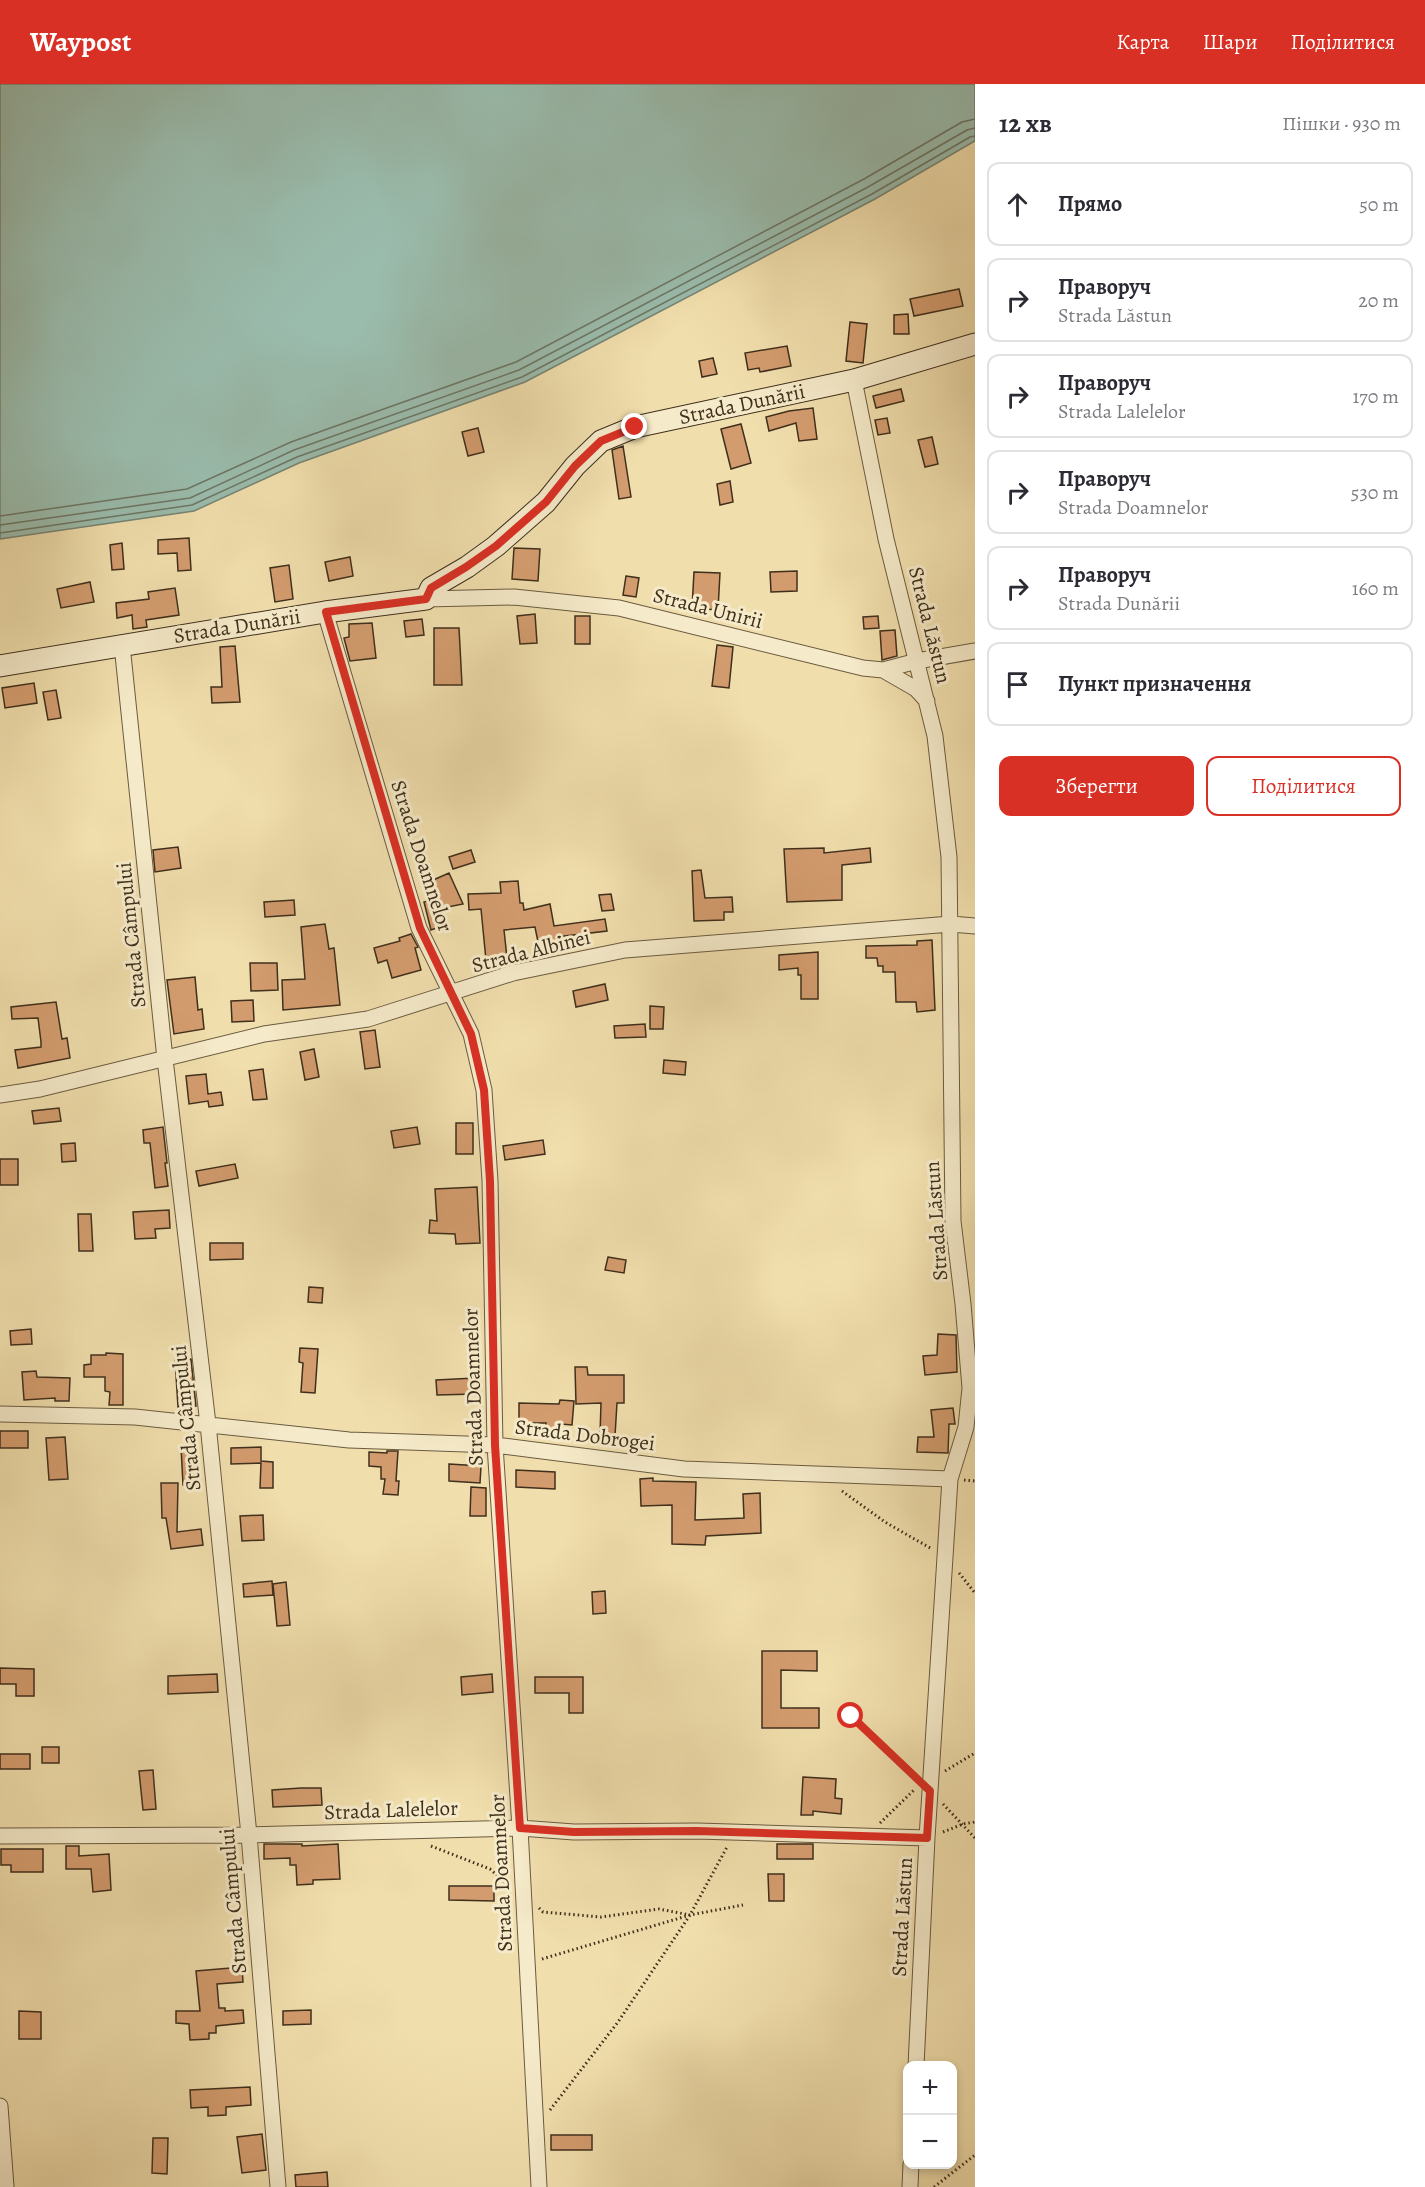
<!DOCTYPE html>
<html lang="uk">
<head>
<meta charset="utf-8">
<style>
	:root { --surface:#fff; --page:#f2f2f3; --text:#2b2b33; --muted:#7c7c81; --line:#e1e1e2; --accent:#d93025 }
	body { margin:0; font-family:Alegreya,serif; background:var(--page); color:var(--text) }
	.controls { position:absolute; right:18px; bottom:18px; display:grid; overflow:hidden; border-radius:12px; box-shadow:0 3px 9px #0003 }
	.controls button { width:54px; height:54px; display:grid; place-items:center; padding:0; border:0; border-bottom:2px solid var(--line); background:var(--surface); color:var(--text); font:30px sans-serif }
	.stop { position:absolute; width:18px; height:18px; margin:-14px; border:4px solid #d93025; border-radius:50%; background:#fff }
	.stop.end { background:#d93025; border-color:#fff; box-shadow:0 2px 6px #0008 }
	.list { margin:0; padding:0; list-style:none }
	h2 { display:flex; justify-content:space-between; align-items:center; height:78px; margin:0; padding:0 24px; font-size:26px }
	h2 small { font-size:20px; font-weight:400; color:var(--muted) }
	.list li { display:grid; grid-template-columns:39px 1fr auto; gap:18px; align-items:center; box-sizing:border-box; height:84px; margin:0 12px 12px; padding:0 12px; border:2px solid var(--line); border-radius:12px }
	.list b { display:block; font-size:22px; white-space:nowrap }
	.list p { margin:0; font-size:20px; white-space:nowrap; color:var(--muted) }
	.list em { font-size:20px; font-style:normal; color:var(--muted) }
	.actions { display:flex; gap:12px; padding:18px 24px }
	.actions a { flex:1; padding:14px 0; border:2px solid var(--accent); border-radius:12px; text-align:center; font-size:21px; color:var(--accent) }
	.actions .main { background:var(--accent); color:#fff }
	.icon { flex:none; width:33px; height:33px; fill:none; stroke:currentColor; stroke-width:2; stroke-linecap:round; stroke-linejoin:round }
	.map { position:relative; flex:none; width:975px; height:2103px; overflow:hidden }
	header { display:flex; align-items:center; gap:36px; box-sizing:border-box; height:84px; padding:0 30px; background:var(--accent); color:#fff }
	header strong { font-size:28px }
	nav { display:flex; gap:33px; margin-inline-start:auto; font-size:21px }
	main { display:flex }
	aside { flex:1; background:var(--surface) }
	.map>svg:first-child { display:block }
</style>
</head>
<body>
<header>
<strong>Waypost</strong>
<nav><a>Карта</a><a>Шари</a><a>Поділитися</a></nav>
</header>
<main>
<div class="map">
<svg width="975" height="2103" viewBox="0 0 975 2103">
	<rect width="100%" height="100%" fill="#f0deac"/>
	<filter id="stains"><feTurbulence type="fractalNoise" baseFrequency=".00333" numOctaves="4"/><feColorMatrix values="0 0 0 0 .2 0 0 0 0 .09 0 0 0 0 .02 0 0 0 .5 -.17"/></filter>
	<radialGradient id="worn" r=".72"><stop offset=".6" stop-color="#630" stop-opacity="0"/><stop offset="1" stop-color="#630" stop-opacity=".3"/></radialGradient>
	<path fill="#9abcad" stroke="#768473" stroke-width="1.5" d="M0 0H975V57L875 115 525 298 299 379 194 427 0 455Z"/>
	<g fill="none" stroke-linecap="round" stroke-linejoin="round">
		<path stroke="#6c7664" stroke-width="1.5" d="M0 432 187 405 291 358 516 278 864 95 962 38 975 35
			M0 441 190 414 294 366 519 286 868 103 967 46 975 44
			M0 449 192 421 297 373 522 293 872 110 970 53 975 52"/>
	</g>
	<path fill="#d39c6e" stroke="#3f2f1c" stroke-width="1.5" d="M959 205 963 222 914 232 910 215Z
		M908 230 909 250H894V231Z
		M850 238 867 240 863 279 846 277Z
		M787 262 791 282 760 288 759 284 748 286 745 269Z
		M713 274 717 290 702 293 699 277Z
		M901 305 904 317 876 324 873 312Z
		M813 324 817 355 799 357 796 339 769 347 766 333 789 327Z
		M887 334 890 349 878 351 875 336Z
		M741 340 751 379 731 385 721 345Z
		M478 344 484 368 468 372 462 348Z
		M932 353 938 380 925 383 918 356Z
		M623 362 631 413 619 415 612 366Z
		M730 397 733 418 720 421 717 400Z
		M189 454 191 486 178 487 177 469 158 470V456Z
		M122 459 124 485 112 486 110 461Z
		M514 464 540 465 538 497 512 495Z
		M350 473 353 492 329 497 325 478Z
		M289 481 293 515 275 518 270 484Z
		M797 487V507L771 508 770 488Z
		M694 488 720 489 718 526 692 524Z
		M626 492 639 494 636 513 623 511Z
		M90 498 94 518 61 524 57 505Z
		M175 504 179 531 146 536 147 543 133 545 132 531 117 534 116 519 149 515 148 508Z
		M535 530 537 559 520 560 517 532Z
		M575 532H590V560H575Z
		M878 532 879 544 864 545 863 533Z
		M422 535 424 551 406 553 404 537Z
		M372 539 376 574 350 577 344 554 349 553V540Z
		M434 544H459L462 601H434Z
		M895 546 897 572 882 576 880 547Z
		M717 561 733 563 729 604 712 602Z
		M235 562 240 618 212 619 211 603H222L220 563Z
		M34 599 37 619 5 624 2 604Z
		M56 606 61 634 48 636 43 608Z
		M178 763 181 784 155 788 153 766Z
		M824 764V769L870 764 871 778 842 781V816L787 818 784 765Z
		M471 766 475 778 453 785 449 773Z
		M701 786 705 814 732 813 733 828H724V836L694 837 692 787Z
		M449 789 463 820 443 824 431 797Z
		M518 797 520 819H523L524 826 550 820 554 842 605 835 607 847 557 853 559 864 540 868 535 843 504 846 507 874 486 876 481 825 469 826 468 810 501 809 500 798Z
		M611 810 614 826 602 827 599 811Z
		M436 815 442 842 431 846 424 818Z
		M294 816 295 831 265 833 264 818Z
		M325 840 329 865 334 864 340 921 283 926 282 896 305 895 301 843Z
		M411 850 418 863 415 864 421 886 392 894 387 876 378 879 374 864 400 857 399 854Z
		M932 856 935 926 917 928 916 918H896L895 888H883V882H878L877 874H866V862L917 861V857Z
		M818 868V915H801V891H798V884L779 886V871Z
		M250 879H277L278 906 251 907Z
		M195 893 198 926 202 925 204 945 174 950 167 896Z
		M605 900 608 916 576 923 573 907Z
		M253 916 254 937 232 938 231 917Z
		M56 918 62 955 67 954 70 974 18 984 15 966 41 963V958L38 934 12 935 11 923Z
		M650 922 664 923 663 945H650Z
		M645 940 646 953 615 954 614 942Z
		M375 946 380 983 365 985 360 948Z
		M314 965 319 993 305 996 300 968Z
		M664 976 686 978 685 991 663 989Z
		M263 985 267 1015 253 1016 249 987Z
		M206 990 208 1010 221 1008 223 1021 209 1023 208 1017 189 1020 186 992Z
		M59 1024 61 1037 34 1040 32 1027Z
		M456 1039H473V1070H456Z
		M163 1043 167 1079H165L168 1102 155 1104 150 1059H144L143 1046Z
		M417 1043 420 1060 394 1064 391 1047Z
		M543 1056 545 1070 505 1076 503 1062Z
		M75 1059 76 1077 62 1078 61 1060Z
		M0 1075H18V1101H0Z
		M235 1080 238 1094 199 1102 196 1087Z
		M477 1103 480 1159 456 1160 455 1150 429 1149 430 1136 437 1137 435 1105Z
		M169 1126 170 1144 155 1145 156 1154 135 1155 133 1128Z
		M78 1130H91L93 1167H79Z
		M210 1159H243V1175L210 1176Z
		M608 1173 626 1176 624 1189 605 1186Z
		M309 1203 323 1204 322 1219 308 1218Z
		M31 1245 32 1260 11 1261 10 1247Z
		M938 1250 956 1251 957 1288 925 1291 923 1272 937 1271Z
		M300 1264 318 1265 315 1309 301 1308 303 1279 299 1278Z
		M106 1269 123 1270V1321H109L110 1308 105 1307V1293H84V1281L91 1280V1271H106Z
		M191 1275 196 1322 178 1323 175 1276Z
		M575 1283H587L588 1291H624V1319H617L615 1352 600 1351 601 1319 576 1320Z
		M36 1287 37 1293 70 1294 69 1317H55V1314L24 1316 22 1288Z
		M475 1294 476 1310 437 1311 436 1296Z
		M560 1316 574 1317 572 1341 561 1340 560 1352 545 1351 546 1339H519V1319L559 1320Z
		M953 1324 955 1340H949L948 1369 917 1368 918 1353H934L931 1326Z
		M0 1347H28V1364H0Z
		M65 1353 68 1395 49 1396 46 1354Z
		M194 1362 196 1400 183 1401 181 1363Z
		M261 1363V1377L273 1378V1404H260L261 1379 231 1380V1364Z
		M387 1367H398L396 1397H399L398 1411 383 1410 385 1395H381V1383L369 1382V1368L387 1369Z
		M449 1380 481 1382 480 1399 449 1397Z
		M516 1386 555 1388V1405L516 1403Z
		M653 1394V1397L696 1398 695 1436 744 1434 743 1410 760 1409 761 1449 706 1452 705 1461 672 1460V1421L641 1422 640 1395Z
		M161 1399H178L177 1448 201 1445 203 1461 171 1465 166 1434H162Z
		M471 1403 486 1404V1432H470Z
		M263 1431 264 1456 242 1457 240 1432Z
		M272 1497 273 1511 244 1513 243 1500Z
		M286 1498 290 1541 277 1542 273 1500Z
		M605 1507 606 1529 593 1530 592 1508Z
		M762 1567H817V1587L781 1586V1624H819V1644H762Z
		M0 1584 34 1585V1612H16V1600H0Z
		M217 1590 218 1608 168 1610V1592Z
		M492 1590 493 1608 462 1611 461 1593Z
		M535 1593H583V1629H569V1609H535Z
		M42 1663H59V1679H42Z
		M0 1670H30V1685H0Z
		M153 1686 156 1725 143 1726 139 1687Z
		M803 1693 836 1695 835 1714 842 1715 841 1730 813 1727V1731H801Z
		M301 1704H321L322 1721 273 1723 272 1706Z
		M264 1760H302V1762L338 1760 340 1795 313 1796V1800L297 1801 296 1781H290V1774L264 1775Z
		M777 1760H813V1775H777Z
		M66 1762H79V1772L109 1770 111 1806 93 1808 91 1785H66Z
		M1 1765H43V1788H11V1781H1Z
		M768 1790H784V1817H769Z
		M449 1802H494V1817L449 1816Z
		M242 1883 243 1898 217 1900 219 1924H225V1927L243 1926 244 1939 216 1942V1949H209V1955L190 1956 189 1940 176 1939V1927H200L196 1887Z
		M311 1926V1940L283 1941V1927Z
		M19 1927 41 1928V1955H19Z
		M250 2003 251 2021 226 2023V2031L208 2032V2023L191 2024 190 2006Z
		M262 2050 266 2086 242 2089 237 2053Z
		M551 2051H592V2066H551Z
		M153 2054H168L167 2090 152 2089Z
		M327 2088 328 2103H296L295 2091Z"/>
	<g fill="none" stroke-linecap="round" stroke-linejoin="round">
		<defs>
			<path id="street" d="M854 296 886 455 935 652 949 773 953 1137 963 1220 970 1304 966 1343 950 1395 927 1754 916 1982
				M426 515 514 513 619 524 863 584 883 586 917 577 975 567
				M325 528 419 844 471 950 484 1006 490 1097 495 1361 520 1744 539 2103
				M122 561 165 975 208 1340 249 1751 278 2103
				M883 586 916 605 927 617
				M0 1011 40 1005 264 950 368 935 513 889 625 866 951 840 975 842
				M0 1330 135 1333 349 1356 495 1361 684 1385 950 1395
				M0 1752 249 1751 520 1744 574 1748 697 1747 927 1754
				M0 2022 6 2103
				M910 2103 911 2080"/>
			<path id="secondary" d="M0 582 325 528 426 515 431 504 467 483 496 462 546 418 575 382 601 357 635 343 854 296 975 260"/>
		</defs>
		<use href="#street" stroke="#6b5b40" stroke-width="17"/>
		<use href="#secondary" stroke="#3f2f1c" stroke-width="23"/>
		<path stroke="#3f2f1c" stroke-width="3" stroke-dasharray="1.5 3" stroke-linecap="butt" d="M964 1396 975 1397
			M842 1407 885 1438 932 1465
			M959 1489 975 1509
			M851 1632 917 1695
			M945 1687 975 1669
			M943 1720 975 1754
			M880 1739 914 1706
			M943 1748 963 1740 975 1738
			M431 1762 490 1785 507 1800
			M539 1824 543 1828 601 1833 659 1825 690 1831
			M542 1875 690 1831 743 1821
			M550 2026 618 1938 690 1831 727 1763
			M934 2103 975 2071"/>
		<use href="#street" stroke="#f5eac9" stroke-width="15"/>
		<use href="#secondary" stroke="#f5eac9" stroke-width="21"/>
	</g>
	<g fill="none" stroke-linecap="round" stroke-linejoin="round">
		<path stroke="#d93025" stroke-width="8" d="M635 343 601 357 575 382 546 418 496 462 466 483 431 504 426 515 326 528 420 844 471 950 484 1006 490 1097 495 1361 520 1744 574 1748 697 1747 927 1754 930 1707 851 1632"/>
	</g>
	<g text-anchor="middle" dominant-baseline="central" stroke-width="6" stroke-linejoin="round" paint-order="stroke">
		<g font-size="21" fill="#3f2f1c" stroke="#f5eac9">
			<text transform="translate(742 320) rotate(-12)">Strada Dunării</text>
			<text transform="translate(708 524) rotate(14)">Strada Unirii</text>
			<text transform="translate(930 541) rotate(76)">Strada Lăstun</text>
			<text transform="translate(237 542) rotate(-9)">Strada Dunării</text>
			<text transform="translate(422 772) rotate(72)">Strada Doamnelor</text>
			<text transform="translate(131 851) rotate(-96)">Strada Câmpului</text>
			<text transform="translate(531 867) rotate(-14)">Strada Albinei</text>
			<text transform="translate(936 1137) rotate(-94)">Strada Lăstun</text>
			<text transform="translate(473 1303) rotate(-92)">Strada Doamnelor</text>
			<text transform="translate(186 1334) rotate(-96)">Strada Câmpului</text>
			<text transform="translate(585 1351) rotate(7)">Strada Dobrogei</text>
			<text transform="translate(391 1726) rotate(-2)">Strada Lalelelor</text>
			<text transform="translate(501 1789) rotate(-93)">Strada Doamnelor</text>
			<text transform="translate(233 1817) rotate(-95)">Strada Câmpului</text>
			<text transform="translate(902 1833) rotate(-87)">Strada Lăstun</text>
		</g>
	</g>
	<rect width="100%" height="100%" filter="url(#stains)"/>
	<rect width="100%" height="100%" fill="url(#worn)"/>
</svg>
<div class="controls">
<button>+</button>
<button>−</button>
</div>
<div class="stop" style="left:851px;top:1632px"></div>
<div class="stop end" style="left:635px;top:343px"></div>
</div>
<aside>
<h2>12 хв<small>Пішки · 930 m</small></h2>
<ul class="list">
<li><svg class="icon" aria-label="ahead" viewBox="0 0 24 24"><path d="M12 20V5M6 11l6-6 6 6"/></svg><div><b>Прямо</b></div><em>50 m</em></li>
<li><svg class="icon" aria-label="right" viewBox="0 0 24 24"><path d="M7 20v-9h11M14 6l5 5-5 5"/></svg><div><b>Праворуч</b><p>Strada Lăstun</p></div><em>20 m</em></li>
<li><svg class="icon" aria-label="right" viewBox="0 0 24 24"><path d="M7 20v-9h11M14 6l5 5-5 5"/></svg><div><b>Праворуч</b><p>Strada Lalelelor</p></div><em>170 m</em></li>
<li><svg class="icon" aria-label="right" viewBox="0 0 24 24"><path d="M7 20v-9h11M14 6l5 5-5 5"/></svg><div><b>Праворуч</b><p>Strada Doamnelor</p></div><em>530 m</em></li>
<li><svg class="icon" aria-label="right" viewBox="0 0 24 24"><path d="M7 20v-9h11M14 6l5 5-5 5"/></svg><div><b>Праворуч</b><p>Strada Dunării</p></div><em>160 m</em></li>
<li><svg class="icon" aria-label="arrive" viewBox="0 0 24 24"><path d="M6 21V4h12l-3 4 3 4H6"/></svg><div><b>Пункт призначення</b></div></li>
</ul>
<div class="actions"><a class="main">Зберегти</a><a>Поділитися</a></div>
</aside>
</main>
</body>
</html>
